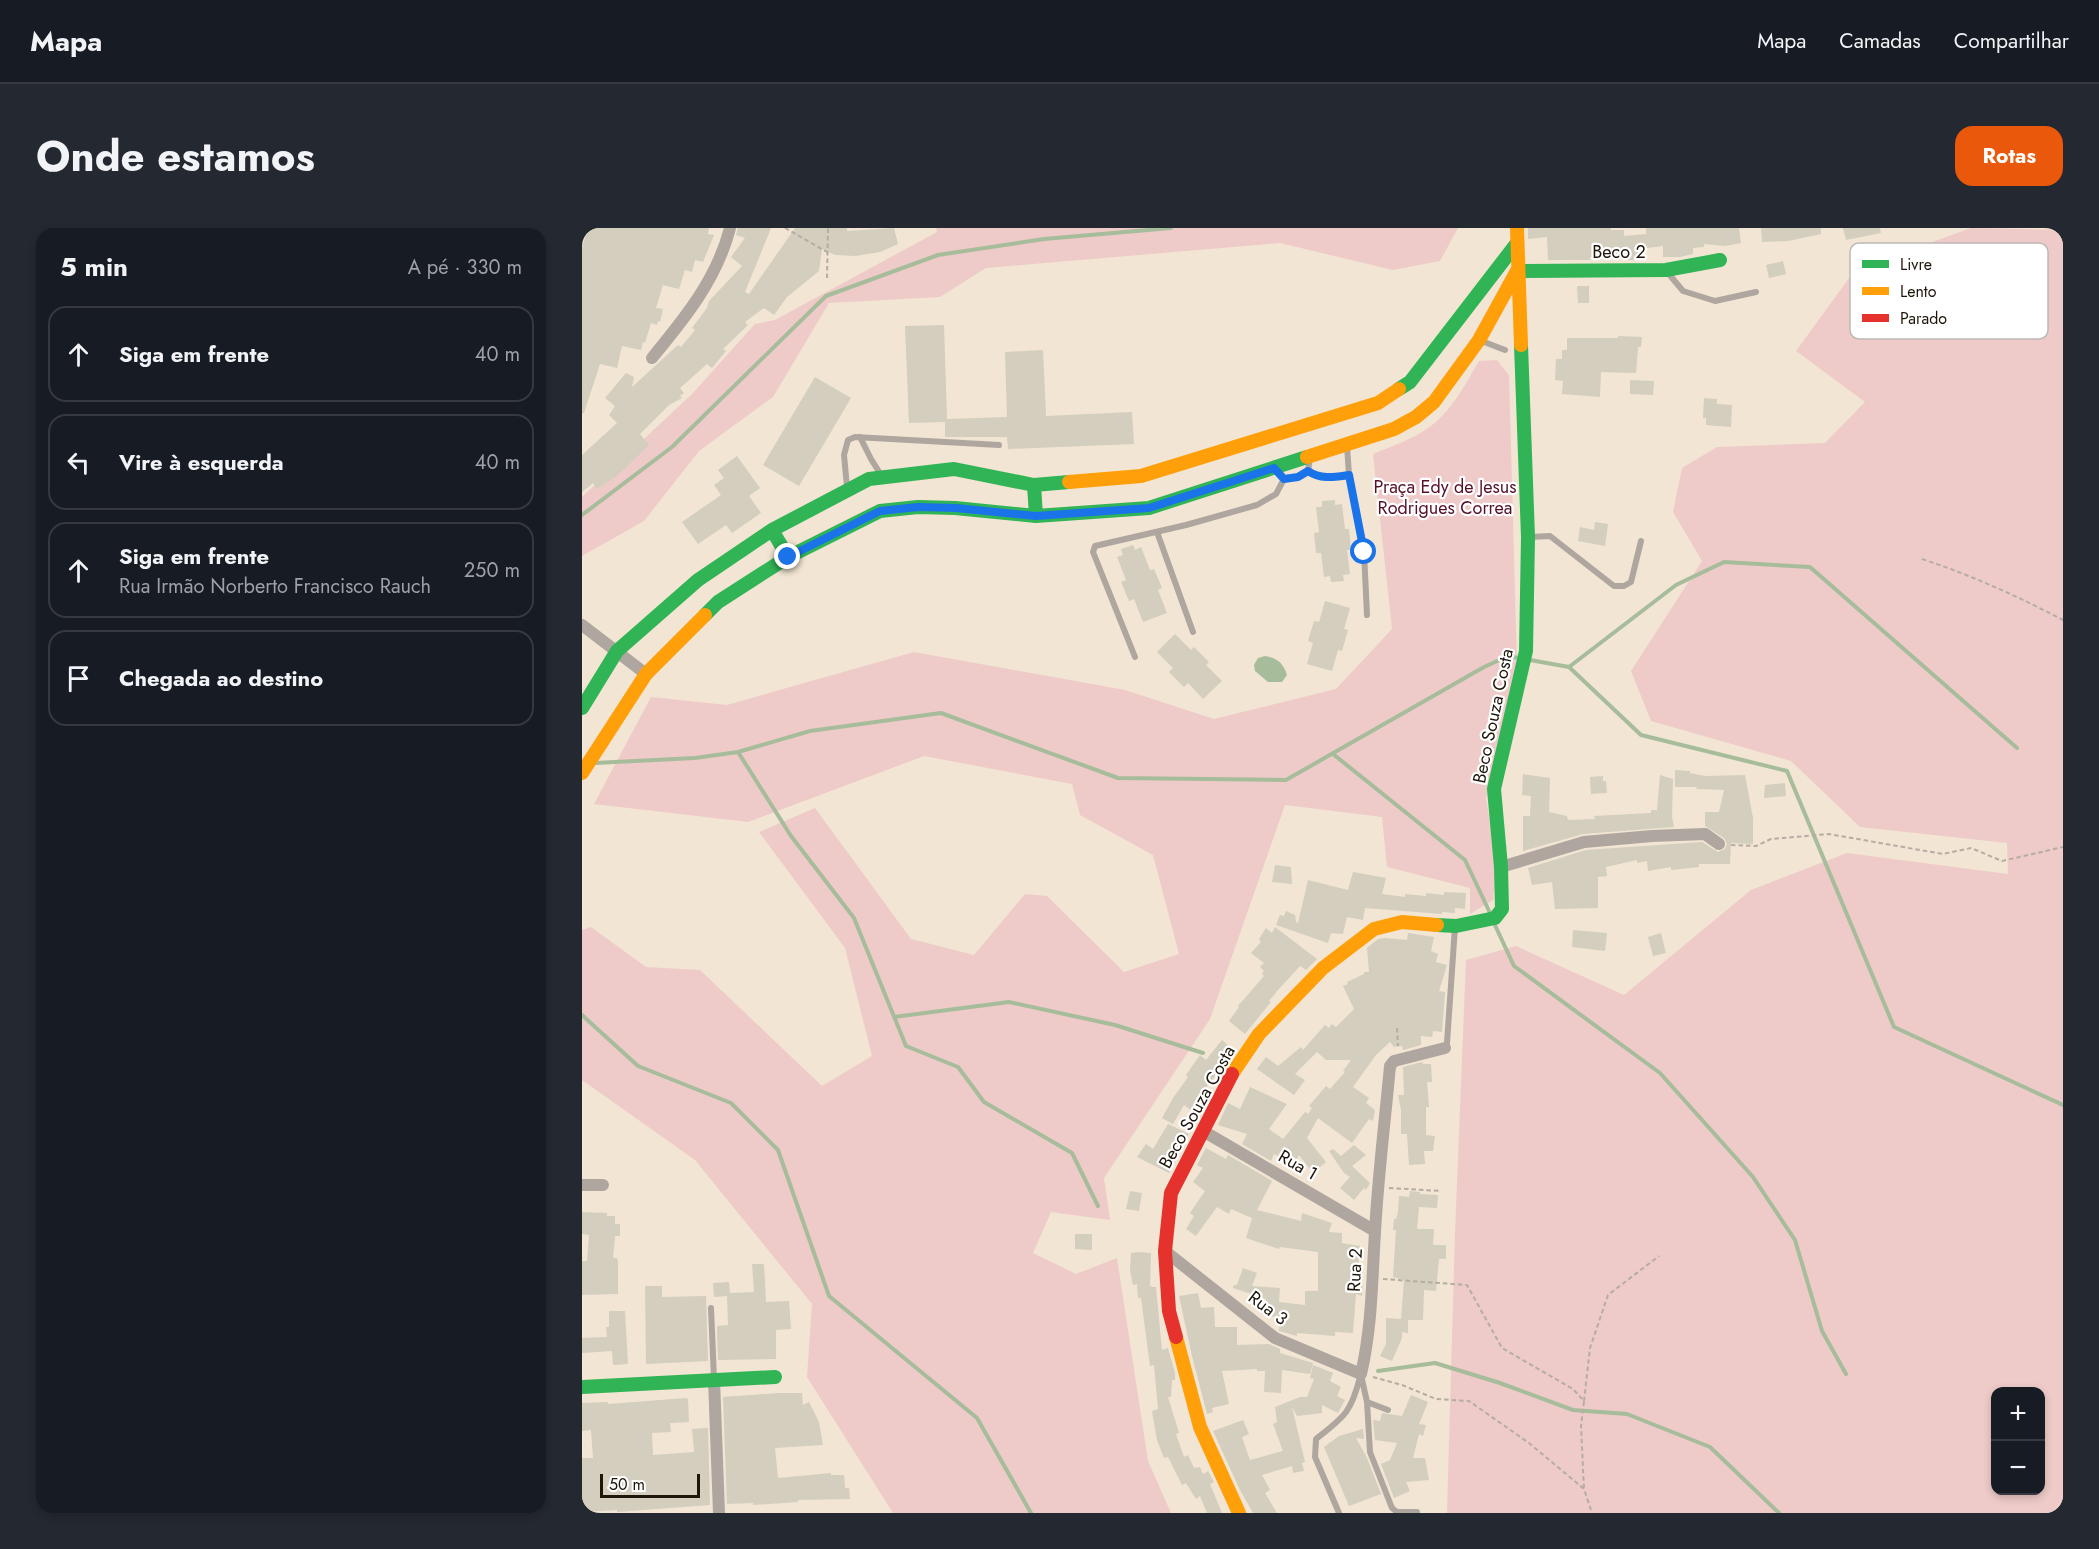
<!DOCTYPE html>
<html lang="pt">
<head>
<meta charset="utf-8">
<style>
	:root { --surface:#171b24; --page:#242831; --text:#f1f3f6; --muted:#9ea1a6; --line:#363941; --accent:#ea580c }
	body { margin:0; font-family:Jost,sans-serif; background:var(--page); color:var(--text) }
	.controls { position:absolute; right:18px; bottom:18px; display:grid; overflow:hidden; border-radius:12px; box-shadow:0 3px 9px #0003 }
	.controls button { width:54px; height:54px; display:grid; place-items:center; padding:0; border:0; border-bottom:2px solid var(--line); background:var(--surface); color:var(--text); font:30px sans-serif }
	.scale { position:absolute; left:18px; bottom:15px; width:100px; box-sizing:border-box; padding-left:6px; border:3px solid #1e160a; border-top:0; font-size:16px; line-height:21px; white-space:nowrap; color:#1e160a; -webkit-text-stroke:4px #fff; paint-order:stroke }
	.stop { position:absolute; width:18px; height:18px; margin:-14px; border:4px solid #1a73e8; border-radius:50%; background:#fff }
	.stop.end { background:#1a73e8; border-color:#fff; box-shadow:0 2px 6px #0008 }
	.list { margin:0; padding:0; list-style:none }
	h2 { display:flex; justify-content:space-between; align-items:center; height:78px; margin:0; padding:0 24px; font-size:26px }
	h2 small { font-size:20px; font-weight:400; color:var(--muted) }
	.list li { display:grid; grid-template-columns:39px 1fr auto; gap:18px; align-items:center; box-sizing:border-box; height:96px; margin:0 12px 12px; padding:0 12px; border:2px solid var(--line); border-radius:18px }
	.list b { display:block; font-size:22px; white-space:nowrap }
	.list p { margin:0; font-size:20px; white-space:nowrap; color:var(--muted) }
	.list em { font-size:20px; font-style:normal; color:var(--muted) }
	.icon { flex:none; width:33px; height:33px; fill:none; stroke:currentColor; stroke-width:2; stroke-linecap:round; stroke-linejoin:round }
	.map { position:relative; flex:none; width:1481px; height:1285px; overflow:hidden; border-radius:18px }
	header { display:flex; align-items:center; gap:36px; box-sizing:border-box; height:84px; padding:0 30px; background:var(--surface); border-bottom:2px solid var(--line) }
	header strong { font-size:28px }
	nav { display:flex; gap:33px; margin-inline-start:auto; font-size:21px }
	.intro { display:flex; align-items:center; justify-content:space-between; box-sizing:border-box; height:144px; padding:0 36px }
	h1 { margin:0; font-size:42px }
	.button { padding:15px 27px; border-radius:18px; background:var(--accent); color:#fff; font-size:21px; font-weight:700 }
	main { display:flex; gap:36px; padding:0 36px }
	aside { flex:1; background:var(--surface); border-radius:18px; box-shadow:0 3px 9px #0003 }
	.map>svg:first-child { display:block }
</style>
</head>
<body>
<header>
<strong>Mapa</strong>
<nav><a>Mapa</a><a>Camadas</a><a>Compartilhar</a></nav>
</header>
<div class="intro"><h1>Onde estamos</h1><a class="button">Rotas</a></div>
<main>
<aside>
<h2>5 min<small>A pé · 330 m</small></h2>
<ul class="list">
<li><svg class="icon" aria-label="ahead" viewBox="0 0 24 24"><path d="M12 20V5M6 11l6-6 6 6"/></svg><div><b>Siga em frente</b></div><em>40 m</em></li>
<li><svg class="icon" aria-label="left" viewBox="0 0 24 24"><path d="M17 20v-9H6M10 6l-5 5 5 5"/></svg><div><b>Vire à esquerda</b></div><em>40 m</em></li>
<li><svg class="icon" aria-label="ahead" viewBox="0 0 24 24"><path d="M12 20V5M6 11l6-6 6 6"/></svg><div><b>Siga em frente</b><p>Rua Irmão Norberto Francisco Rauch</p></div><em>250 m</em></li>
<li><svg class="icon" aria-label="arrive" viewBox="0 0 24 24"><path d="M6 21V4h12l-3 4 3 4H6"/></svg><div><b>Chegada ao destino</b></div></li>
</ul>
</aside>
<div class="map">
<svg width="1481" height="1285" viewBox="0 0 1481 1285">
	<rect width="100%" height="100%" fill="#f2e5d3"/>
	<path fill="#eecbc8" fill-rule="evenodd" d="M354 0H876L858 33 811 42 698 15 404 40 358 69 247 75 191 169 117 223 62 293 0 328V269L110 166 173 96 193 92 355 4Z
		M1389 0 1481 2V1285H865L873 1004 884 732 934 718 1042 767 1169 662 1265 625 1426 646 1425 615 1278 599 1209 533 1069 493 1049 443 1120 333 1091 284 1100 240 1135 219 1243 215 1283 174 1214 123 1273 42ZM1414 1164H1458V1262H1414Z
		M915 132 927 147 935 438 904 570 915 637 911 672 888 686V660L805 639 800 589 703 577 628 791 522 950 528 992 469 984 451 1025 494 1046 535 1030 566 1233 589 1285H311L225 1149 230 1076 113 932 0 852V702L9 699 64 739 118 742 240 858 290 828 263 720 177 604 233 580 329 711 392 727 443 666 465 668 542 744 597 726 571 627 498 587 490 556 342 528 166 594 12 576 69 469 145 477 332 424 543 462 632 491 754 461 810 401 791 226C813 217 840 208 857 191 874 175 885 153 897 133Z"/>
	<path fill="#a7bc9b" d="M683 428C695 430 701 435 705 447L700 454H686L673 443 672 437 676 430Z"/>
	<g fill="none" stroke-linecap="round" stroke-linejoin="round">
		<path stroke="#a7bc9b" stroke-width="4" d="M0 287 90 219 244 68 356 27 462 11 589 0
			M948 432 987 439 1059 507 1205 543 1312 799 1481 877
			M987 439 1094 357 1142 334 1228 339 1435 520
			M156 524 209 608 272 690 324 818 376 839 402 874 490 925 516 978
			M751 526 883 632 908 685
			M13 535 113 530 156 524 228 503 359 485 536 550 704 552 902 439 926 428 937 430
			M912 695 932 738 1078 845 1171 949 1213 1012 1240 1103 1264 1146
			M0 787 56 838 149 875 196 922 247 1068 395 1190 449 1285
			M312 789 427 774 533 797 621 825
			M796 1143 853 1135 918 1155 991 1182 1045 1186 1128 1219 1197 1285"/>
	</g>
	<path fill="#d3cebe" d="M6 0H127L126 6 132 7 121 34 113 32 110 44 103 42 97 61 81 57 74 80 81 81 78 94 76 93 75 97 69 95 63 115 61 114 59 122 40 118 35 140 18 136 2 185H0V20Z
		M156 0H189L163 64 167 66 213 0H265V3L312 0 316 16 298 24 273 28 253 27 240 21 237 43 205 69 192 87 182 80 163 94 166 97 141 121 144 123 130 140 125 136 98 160 102 165 98 168 100 170 87 177 58 206 67 217 36 247 15 261 11 255 0 264V227L35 195 27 187 33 178 23 170 44 145 52 149 50 159 96 117 99 119 113 102 110 100 125 80 127 73 160 38 149 29 163 10 154 7Z
		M946 0H1029V2H1042V8L1064 6V0H1157L1159 15 1143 18 1122 16V19L1111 20V26L1098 29H1081V18L1057 21 1058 32H1043L1042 26 1008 29V32H966L965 9 946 11Z
		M1179 0H1239V6L1206 13 1180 14Z
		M1261 0H1298L1299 5 1264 12Z
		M1201 33 1204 46 1187 50 1184 37Z
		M995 58H1007V75H996Z
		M362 97 365 191 425 189 423 124 461 122 464 188 550 184 552 216 426 221 425 209H363V194L327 195 323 98Z
		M1036 108 1060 109 1059 119H1056L1054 145 1019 144 1018 169 980 166 981 153 973 152 974 131H980V122H985V110H1036Z
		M233 149 269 170 217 258 181 237Z
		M1048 152 1072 153 1071 167 1048 166Z
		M1122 170 1135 171V176L1150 177 1149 199 1124 197V190H1121Z
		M155 228 178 260 167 268 179 285 150 305 144 297 116 316 100 294 139 267 132 257 142 250 136 242Z
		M753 272V277L760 276 763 301H767L769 322H765L768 346 761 347 762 353 749 354 748 348 742 349 739 325H734L732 305 737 304 734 279H740V273Z
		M1013 294 1026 296 1023 318 996 313 998 299 1012 302Z
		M551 317 553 322 559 319 568 342 572 341 580 360 576 362 585 385 561 394 552 371 547 373 539 354 544 352 535 329 541 327 539 321Z
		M743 373 768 380 762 401 766 402 760 423 756 422 750 443 725 436 731 415 726 413 732 393 737 394Z
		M593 406 609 422 612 419 627 434 624 437 640 453 621 471 606 455 602 459 587 444 591 440 575 424Z
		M1093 542 1108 543V545L1123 548 1163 547 1171 590V616L1149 615 1148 636H1117V639L1089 642V639L1066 643 1065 633 1055 635V632L1024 639 1025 648 1016 649V680L973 681 970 654 950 657 946 640 1004 622 1120 614 1136 624 1143 621 1145 616 1142 610 1123 598V584H1137L1142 562 1114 561 1115 559H1093Z
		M941 546 968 550 967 584 985 588 986 592 1013 591 1012 588 1069 585V582H1075L1078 547 1091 551 1090 589 1092 599 1001 606 941 623V588H948L949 568 940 567Z
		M1021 548V553H1024L1025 565 1009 566 1008 549Z
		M1203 555 1204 568 1182 570 1183 557Z
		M693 637 709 639 710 656 690 654Z
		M771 644 804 650 800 666 823 669V666L844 668V665L862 667V664L884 665 883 681 873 680V685L860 684V686L783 680 781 692 765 689 761 706 749 705 746 715 694 697 698 687 702 688 704 683 713 687 714 694 716 695 726 652 766 662Z
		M693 699 735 731 724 742 718 738 696 762 687 773 689 774 663 806 647 793 657 779 656 778 682 748 680 746 682 743 678 739 682 735 669 725 679 714 677 711 684 700 690 705Z
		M991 702 1025 705 1023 723 990 719Z
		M826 705 852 709 849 723 856 726 854 734 865 737 857 763 863 764 860 804 851 803 850 809 839 808V817L821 822 820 818 812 819 808 814 794 827 771 859 787 870 784 875 793 882 791 893 787 891 770 915 736 890 725 910 744 934 731 945 717 927 712 936 692 926 689 933 660 916 665 906 636 897 646 875 658 881 668 859 705 876 687 901 701 911 723 884 726 886 730 880 727 878 744 858 748 861 763 844 761 843 769 832H744L735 824 713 846 723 852 712 867 675 841 684 829 696 838 719 819 721 822 743 797 747 800 750 796 754 799 772 781 761 758 766 756 765 754 782 746V744H787L785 720 796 711 803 710 825 712Z
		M1079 705 1084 725 1071 728 1066 709Z
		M640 812 650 821 631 845 634 847 618 867 620 868 614 877 609 882 602 877 591 896 580 890 591 870 606 849 604 847 618 827 624 832Z
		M840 834 841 836H849L850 854H845L847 879H844V907L853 908 851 923H842L843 936 827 937 825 906H819V882L816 867H822L821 839Z
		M586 896 607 906 587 945 555 929 564 916 571 921Z
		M772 917 784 927 770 938 788 955 784 962 782 960 772 972 758 960 768 949 762 945 747 923 751 921 759 928Z
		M624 920 644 931 646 927 690 953 675 982 719 993 720 985 750 995 747 1004 760 1005V1015L778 1018 776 1043 781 1044 780 1068 774 1066 771 1105 753 1104V1108L715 1105V1108L697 1103 698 1089 683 1088 684 1071 651 1060 652 1057H655L661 1040 675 1045 670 1058 698 1060 697 1074 723 1077V1063H736V1024L698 1019 697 1021 664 1010 670 990 649 981 647 986 635 979 614 1008 604 1001 612 988 608 985 623 963 611 954 621 940 615 937Z
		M548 963 560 965 557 983 544 981Z
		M828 963 838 964V966L856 967 855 980 837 979 835 1001H852L851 1017H864V1031H857L854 1063 842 1062 841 1092H826V1105L820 1104V1110L810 1133 798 1128 804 1116V1090L819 1091 822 1052 811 1049 814 1002H811L812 991H814L816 984 817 968 827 969Z
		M0 984 25 985V988H33V996H38V1008H33L31 1030H35L36 1034V1066L0 1067V1033H5L7 1007 0 1006Z
		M493 1006H510V1022L493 1021Z
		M557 1024 569 1025 568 1057 570 1059H574L580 1122 586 1120 593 1145V1152H590L589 1169H586L597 1205 594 1206 602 1229 606 1227 612 1240 618 1239 621 1246 626 1243 632 1254 628 1256 640 1285H625L618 1268 614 1271 604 1255 600 1257 586 1229 582 1230 575 1212 570 1183 576 1181 572 1137 568 1138 559 1070H556L555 1056 551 1057 548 1043 549 1025Z
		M170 1036H182L184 1074 207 1073 209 1101 194 1102V1131L136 1132 135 1098 146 1097 145 1068 132 1069 131 1055 147 1054 148 1065 172 1064Z
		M63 1058H80V1069L124 1068 126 1133 64 1136Z
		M616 1065 619 1080 632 1079 633 1099H655V1117L687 1116 698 1121V1125L731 1135 728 1146 700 1142 699 1165 682 1164 683 1143H675V1141L640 1143 647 1176 630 1180 631 1184 625 1186 610 1128 597 1068Z
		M27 1083H43L46 1136 31 1137 30 1123 0 1125V1110L25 1109 24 1099H27Z
		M731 1137 751 1145 748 1153 759 1159 755 1168 763 1172 756 1185 740 1177V1185L715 1188 710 1179 723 1234 720 1235 722 1243 711 1245 710 1238 680 1247 688 1262 683 1265 695 1285H671L658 1262 631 1203 661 1192 667 1206 660 1209 668 1232 701 1223 691 1196 695 1194 693 1179 718 1169H725L732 1151 728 1150Z
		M197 1165H220L221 1177 227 1174 237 1194 241 1217 193 1220 196 1250 249 1245V1247H262L263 1260H267L268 1271 216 1272V1274L171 1277V1275L145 1276 141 1169Z
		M829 1167 846 1174 837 1196 844 1197 841 1208 837 1206 831 1230H843L847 1252 824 1254 828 1263 812 1270 799 1236 808 1232 815 1215 793 1212 791 1192 798 1193 800 1185 820 1188Z
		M104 1170 106 1171 107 1194 88 1195 89 1204 70 1205 71 1227 112 1224 110 1201 126 1200 128 1277 35 1284V1282L0 1284V1230H11L9 1202 0 1203V1175L26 1174V1176Z
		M781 1201 782 1211 774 1210 785 1230 799 1266 767 1278 742 1219 757 1208Z"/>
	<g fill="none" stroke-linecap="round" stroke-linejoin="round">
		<path stroke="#b5aca3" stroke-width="2" stroke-dasharray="4.5 3" stroke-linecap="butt" d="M203 0 245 24
			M245 50 246 0
			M1340 331C1389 347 1435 368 1481 392
			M1149 617 1174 618 1189 611 1247 606 1361 626 1389 620 1420 633 1481 619
			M815 800 816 818
			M807 960 859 963
			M801 1051 885 1057 920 1120 991 1161 1002 1173 999 1198 1002 1261
			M791 1149 820 1157 854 1171 887 1173 947 1215 1002 1261 1010 1285
			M1002 1173 1008 1120 1026 1067 1077 1028"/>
		<path stroke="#aea69f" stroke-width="6" d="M1086 45 1101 63 1133 73 1174 64
			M897 112 923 122
			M278 209 289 231 299 247
			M765 218 767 247
			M728 229 726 243C739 252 753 249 767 247L782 324 785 387
			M702 251 716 249 726 243
			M265 259 262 227 266 212 273 209 417 217
			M575 304 611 404
			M948 309 968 308 1032 358H1042L1049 354 1059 313
			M553 429 511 324 513 318 604 297 675 277 694 266 702 251 694 242
			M863 820 865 815 873 699
			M129 1080 132 1151
			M779 1147 785 1174 788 1224 810 1280 815 1284H835
			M785 1174 806 1182
			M757 1285 733 1229 734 1211C762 1189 769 1185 778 1149"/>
		<path stroke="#aea69f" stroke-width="12" d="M70 130C103 90 135 51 148 0
			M0 397 64 446
			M919 639 1002 614 1070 608 1123 606 1137 616
			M621 903 793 1003
			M0 957H21
			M583 1023 693 1110 779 1146C790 1099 790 1052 793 1004 796 948 803 893 808 838L812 833 863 820
			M132 1152 137 1285"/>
		<path stroke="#30b455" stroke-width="14" d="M936 43 1084 42 1138 32
			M817 161 828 154 935 15
			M452 257 454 288
			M190 302 206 329
			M123 387 136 374 206 329 298 283 336 279 373 280 454 288 567 280 725 229
			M0 480 35 423 116 352 190 302 287 251 372 241 452 257 487 254
			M855 697 874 698 913 690 920 681 919 639 912 561 944 423 946 309 939 117
			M0 1159 193 1149"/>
		<path stroke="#ff9f0a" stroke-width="14" d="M935 0 939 117
			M725 229 812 201 834 189 852 174 897 112 935 43
			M487 254 559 248 796 175 817 161
			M0 545 64 446 123 387
			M650 846 677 806 741 740 792 701 820 694 855 697
			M594 1109 618 1199 657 1285"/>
		<path stroke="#e5322d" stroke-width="14" d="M594 1109 587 1083 583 1023 589 965 650 846"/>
	</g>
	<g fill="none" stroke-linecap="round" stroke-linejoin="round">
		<path stroke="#1a73e8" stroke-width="8" d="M206 329 298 283 336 279 374 280 454 288 567 280 692 240 702 251 716 249 726 243C739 252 753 249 767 247L782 324"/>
	</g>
	<g text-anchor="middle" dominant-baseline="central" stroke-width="4.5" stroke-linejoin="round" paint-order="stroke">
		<g font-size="18" fill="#1e160a" stroke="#fff">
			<text x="1037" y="24">Beco 2</text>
			<text transform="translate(911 488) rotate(-78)">Beco Souza Costa</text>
			<text transform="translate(615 879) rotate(-61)">Beco Souza Costa</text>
			<text transform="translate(716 937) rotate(30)">Rua 1</text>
			<text transform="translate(773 1042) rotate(-87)">Rua 2</text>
			<text transform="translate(686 1080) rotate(37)">Rua 3</text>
		</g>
		<g font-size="18" fill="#541127" stroke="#fff">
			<text x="863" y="259">Praça Edy de Jesus<tspan x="863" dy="21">Rodrigues Correa</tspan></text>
		</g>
	</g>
	<rect x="1268" y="15" width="198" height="96" rx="9" fill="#fff" stroke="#bcb9b6" stroke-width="1.5"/>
	<rect x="1280" y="32" width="27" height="8" fill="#30b455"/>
	<rect x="1280" y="59" width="27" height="8" fill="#ff9f0a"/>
	<rect x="1280" y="86" width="27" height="8" fill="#e5322d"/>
	<g font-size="16" fill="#1e160a">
		<text x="1318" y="42">Livre</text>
		<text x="1318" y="69">Lento</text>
		<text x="1318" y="96">Parado</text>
	</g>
</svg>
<div class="controls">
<button>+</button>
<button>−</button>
</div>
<div class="scale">50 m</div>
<div class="stop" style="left:782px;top:324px"></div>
<div class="stop end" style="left:206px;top:329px"></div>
</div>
</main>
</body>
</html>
